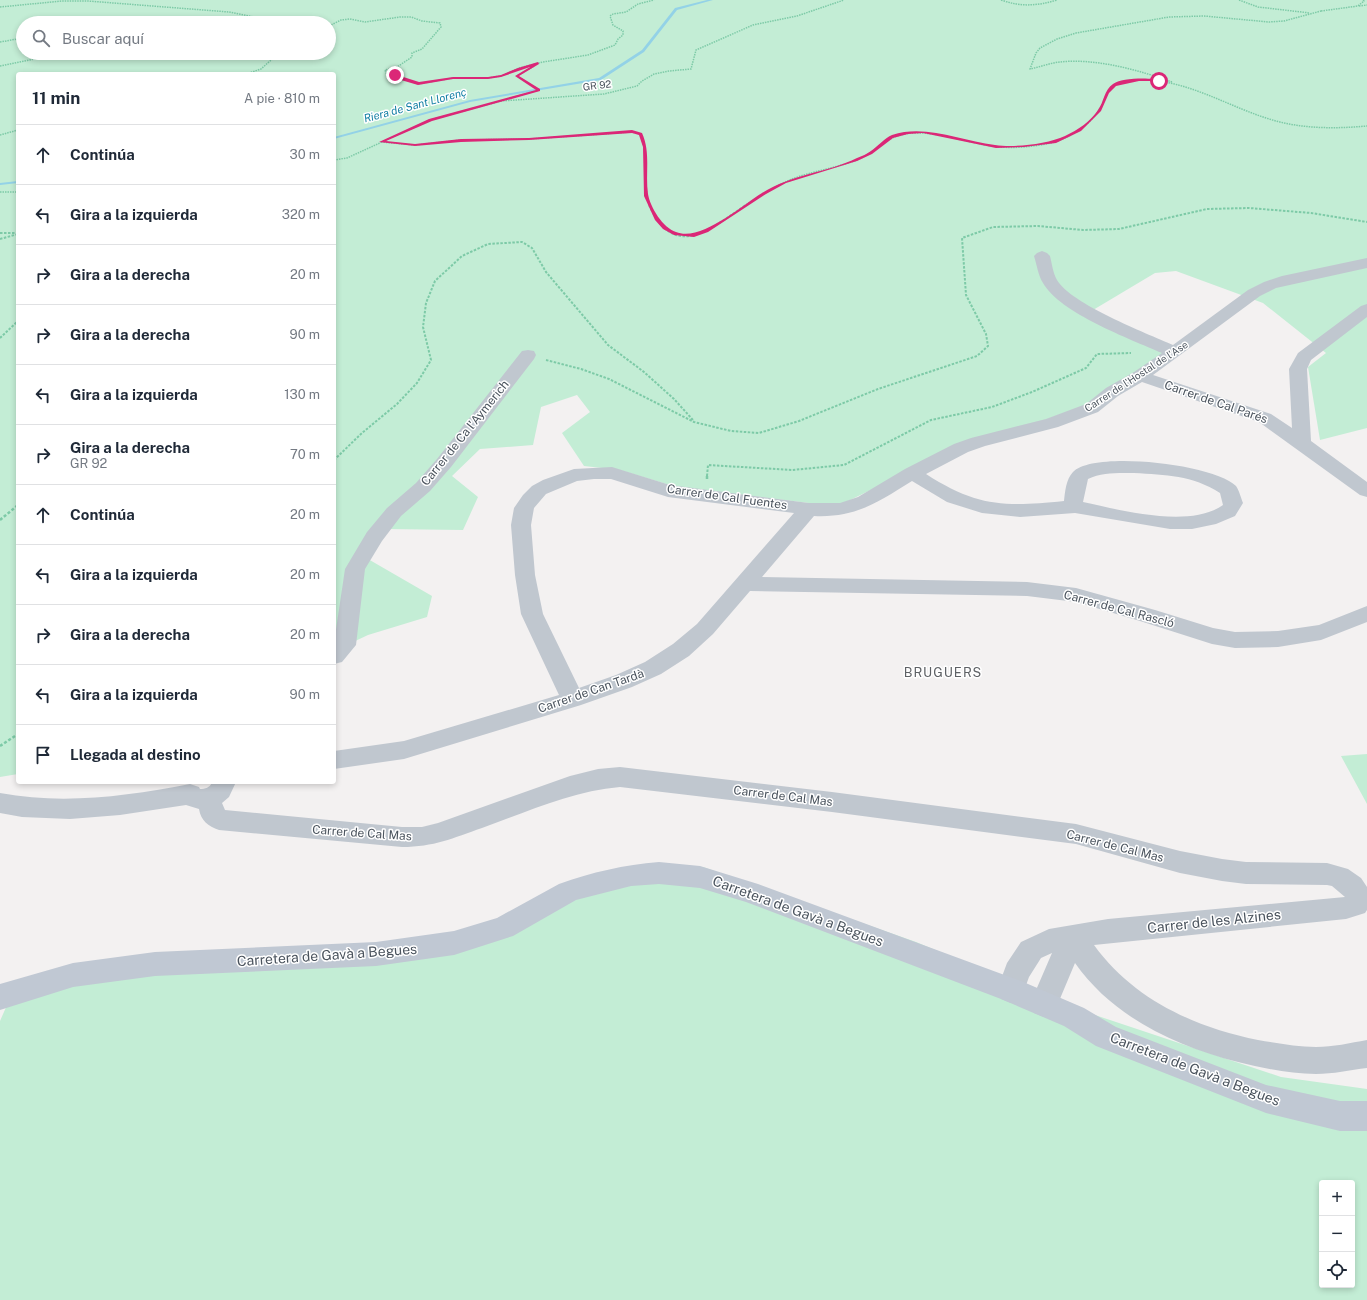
<!DOCTYPE html>
<html lang="es">
<head>
<meta charset="utf-8">
<style>
	:root { --surface:#fff; --page:#f2f2f3; --text:#1f2937; --muted:#747a83; --line:#e0e1e3 }
	body { margin:0; font-family:"Public Sans",sans-serif; background:var(--page); color:var(--text) }
	.controls { position:absolute; right:12px; bottom:12px; display:grid; overflow:hidden; border-radius:4px; box-shadow:0 2px 6px #0003 }
	.controls button { width:36px; height:36px; display:grid; place-items:center; padding:0; border:0; border-bottom:1px solid var(--line); background:var(--surface); color:var(--text); font:20px sans-serif }
	.stop { position:absolute; width:12px; height:12px; margin:-9px; border:3px solid #db2777; border-radius:50%; background:#fff }
	.stop.end { background:#db2777; border-color:#fff; box-shadow:0 1px 4px #0008 }
	.list { margin:0; padding:0; list-style:none }
	h2 { display:flex; justify-content:space-between; align-items:center; height:52px; margin:0; padding:0 16px; font-size:17px }
	h2 small { font-size:13px; font-weight:400; color:var(--muted) }
	.list li { display:grid; grid-template-columns:26px 1fr auto; gap:12px; align-items:center; box-sizing:border-box; height:60px; padding:0 16px; border-top:1px solid var(--line) }
	.list b { display:block; font-size:15px; white-space:nowrap }
	.list p { margin:0; font-size:13px; white-space:nowrap; color:var(--muted) }
	.list em { font-size:13px; font-style:normal; color:var(--muted) }
	.icon { flex:none; width:22px; height:22px; fill:none; stroke:currentColor; stroke-width:2; stroke-linecap:round; stroke-linejoin:round }
	.map { position:relative; flex:none; width:1367px; height:1300px; overflow:hidden }
	.search { position:absolute; background:var(--surface); box-shadow:0 2px 6px #0003; left:16px; top:16px; width:320px; height:44px; display:flex; align-items:center; gap:10px; box-sizing:border-box; padding:0 14px; border-radius:22px; color:var(--muted); font-size:15px }
	.panel { position:absolute; background:var(--surface); box-shadow:0 2px 6px #0003; left:16px; top:72px; width:320px; height:712px; border-radius:4px }
	.map>svg:first-child { display:block }
</style>
</head>
<body>
<div class="map">
<svg width="1367" height="1300" viewBox="0 0 1367 1300">
	<rect width="100%" height="100%" fill="#f3f1f1"/>
	<path fill="#c3edd5" fill-rule="evenodd" d="M0 0H1367V428L1320 440 1308 367 1326 353 1263 303 1176 271 1155 273 1083 316 1164 353 1094 402 922 465 844 503 817 504 673 486 620 470 584 466 562 433 590 412 577 395 541 407 533 445 480 449 452 476 478 497 463 530 385 529 368 559 432 596 427 617 368 635 334 651V74H18V774L0 777ZM23 23H329V53H23Z
		M1367 754V804L1341 756Z
		M644 865 703 867 916 942 1080 1010 1281 1077 1367 1089V1300H0V1021L18 980 384 947 488 928ZM1322 1183H1352V1285H1322Z"/>
	<g fill="none" stroke-linecap="round" stroke-linejoin="round">
		<path fill="#93d2e7" fill-rule="evenodd" d="M707 0H713L677 10 644 52 601 80 470 102 334 139V137L470 100 599 78 642 50 675 8Z
			M18 181V183L0 185V183Z"/>
		<path stroke="#7dcaa7" stroke-width="1.5" stroke-dasharray="1.5 1" stroke-linecap="butt" d="M1001 0C1021 7 1037 6 1057 0
			M1239 0 1258 7 1310 13
			M1359 6 1367 5
			M0 7 62 1H88L229 12 283 23
			M1321 11 1358 6 1364 1 1363 0
			M329 26 341 20 350 19 365 22 400 17H411L422 21 440 23 441 27 422 49 412 53V57L397 67 385 70 386 73 418 84 453 78H488L501 76 519 68 543 62 588 55 615 45 618 39 623 35V31L613 25 610 16 613 14 626 12 638 4 654 0
			M0 42 23 38
			M0 66 64 53
			M246 74 261 69 279 53
			M1172 82C1139 70 1095 58 1060 62 1050 63 1040 67 1030 69L1036 53 1040 48 1057 39 1076 33 1169 17 1204 16 1269 22 1284 21 1321 11
			M507 99 539 90 517 76 534 66
			M0 135 18 130
			M381 142 415 145 461 140 529 139 632 132 640 134C650 157 641 182 650 206
			M334 160 347 158 430 120 501 101 604 94 637 86 642 81 654 74 669 71 691 69 696 50 753 25 797 16 844 0
			M0 192H18
			M744 206C760 196 775 186 792 179 813 171 836 168 857 160 882 149 886 133 917 133 942 133 966 142 991 146 1010 149 1033 147 1051 143 1070 138 1091 125 1100 108 1105 101 1106 90 1114 85 1123 79 1137 80 1147 80 1190 82 1226 105 1266 118 1299 129 1333 129 1367 126"/>
		<path stroke="#7dcaa7" stroke-width="2" stroke-dasharray="2.5 1.5" stroke-linecap="butt" d="M649 205C675 262 711 228 746 205
			M0 233H18
			M0 239 18 234
			M0 338 18 321
			M546 360 581 369 609 379 694 422 731 431 759 433 799 421 878 389 977 356 988 346 986 334 966 295 962 238 993 227 1038 226 1083 230 1119 229 1207 209 1249 208 1311 213 1367 222
			M334 460 362 433 397 404 417 383 431 360 423 327 426 303 435 281 462 256 488 244 522 242 532 248 546 272 608 345 644 372 674 399 693 420
			M707 476 708 465 792 470 844 465 931 420 992 407 1032 392 1086 368 1097 354 1131 353"/>
		<path stroke="#7dcaa7" stroke-width="2.5" stroke-dasharray="3 2" stroke-linecap="butt" d="M707 479V475
			M0 520 18 505
			M0 746 18 734"/>
		<path fill="#c0c7cf" fill-rule="evenodd" d="M1042 251 1047 253 1050 256C1052 264 1053 273 1057 280 1071 304 1146 333 1173 345L1248 290 1264 282 1282 276 1367 258V268L1276 288 1260 296 1153 375 1271 414 1292 428 1289 369 1298 353 1361 306 1367 304V317L1311 360 1307 369 1311 441 1367 482V497L1360 495 1259 422 1142 382 1118 396 1098 412 1058 427 985 446 968 452 926 474C977 507 1005 507 1064 501 1065 492 1066 479 1073 472 1093 450 1215 464 1236 486 1239 490 1241 498 1243 503L1235 516 1216 524 1192 529H1170L1075 513 1020 517 982 513 947 502 912 481C878 502 856 518 814 516L762 577 1027 582 1076 588 1155 610 1213 628 1235 632 1278 631 1319 625 1367 606V622L1321 640 1278 647 1235 648 1212 644 1140 621 1076 602 1027 596 750 591 713 634 689 656 661 674 632 687 581 705 404 759 334 769V751L404 741 559 695 521 614 515 575 511 525 514 508 523 495 532 486 543 480 574 469 612 467 670 485 809 503H840L858 497 905 469 954 444 971 438 1046 419 1086 404 1106 388 1134 372 1162 353C1130 339 1060 313 1043 283 1038 275 1037 265 1034 256L1037 253ZM1134 473C1166 475 1192 475 1220 493L1223 505C1189 529 1121 510 1083 502L1088 479C1102 472 1119 473 1134 473ZM594 479H611L668 497 794 513 697 624 673 644 645 662 616 675 579 688 543 614 535 575 531 525 534 508 546 494 577 481Z
			M528 350 534 351 536 355 534 359 451 467 430 491 401 516 382 541 365 569 356 645 342 662 334 664V643L345 569 367 532 387 508 416 483 437 459 522 351Z
			M620 767 832 792 1076 824 1180 851 1222 859 1246 862 1327 863 1348 869 1361 878 1367 887V910L1365 913 1346 919 1094 945C1133 999 1194 1027 1258 1040 1277 1043 1297 1047 1316 1047 1333 1047 1350 1043 1367 1040V1068C1350 1070 1333 1074 1316 1074 1290 1074 1263 1068 1238 1062 1175 1046 1113 1017 1075 963L1054 1013 1044 1017 1034 1013 1030 1004 1052 953 1041 958 1029 977 1021 999 1011 1003 1001 999 997 990 1007 963 1021 942 1049 929 1108 919 1345 897 1332 886 1327 885 1246 884 1222 881 1180 873 1076 844 832 812 620 787C572 791 527 812 482 828 453 838 434 847 402 847L219 830C208 826 201 821 199 809L186 805 120 815 70 819 22 817 0 813V793C64 805 127 796 190 784L199 787 200 789C205 789 210 788 212 782H236L229 797 222 803 225 810 402 827H422L438 823 570 776 598 769Z"/>
		<path fill="#c0c8d3" fill-rule="evenodd" d="M659 862 700 866 758 884 1021 981 1084 1008 1116 1027 1266 1085 1340 1101H1367V1131H1340L1266 1113 1096 1046 1064 1026 1001 999 746 902 700 888 659 884 631 886 576 900 513 936 454 955 376 966 155 976 73 987 0 1010V984L73 963 155 952 376 942 454 931 497 918 559 884C592 872 624 865 659 862Z"/>
	</g>
	<path fill="#db2777" d="M538 62 539 64 519 76 540 89V91L432 121 386 141 415 144 461 139 529 138 632 130 642 133C651 153 645 173 648 194 650 207 663 228 676 232 701 242 741 206 762 193 792 174 826 173 857 158 862 156 867 154 871 151 878 146 885 138 892 135 926 124 961 141 995 145 1015 148 1047 144 1065 136 1078 130 1091 121 1098 110 1104 102 1104 90 1113 84 1121 78 1152 77 1161 81H1139L1116 86 1109 93 1101 111 1081 131 1056 143 1024 147 996 148 923 133 908 134 893 138 872 154 857 161 786 183 766 194 708 232 694 237 674 235 663 229 655 220 644 196 643 147 639 135 632 133 529 140 461 142 415 146 379 142 429 119 536 90 515 76 530 67 501 77 488 79H453L418 85 401 80 394 74 419 82 453 77H488L501 75 518 68Z"/>
	<g text-anchor="middle" dominant-baseline="central" stroke-width="3" stroke-linejoin="round" paint-order="stroke">
		<g font-size="10" fill="#4a535d" stroke="#fff">
			<text transform="translate(597 85) rotate(-7)">GR 92</text>
			<text transform="translate(1136 376) rotate(-33)">Carrer de l'Hostal de l'Ase</text>
		</g>
		<g font-size="11" font-style="italic" fill="#1580a5" stroke="#fff">
			<text transform="translate(415 105) rotate(-15)">Riera de Sant Llorenç</text>
		</g>
		<g font-size="12" fill="#4a535d" stroke="#fff">
			<text transform="translate(1216 402) rotate(19)">Carrer de Cal Parés</text>
			<text transform="translate(465 433) rotate(-51)">Carrer de Ca l'Aymerich</text>
			<text transform="translate(727 497) rotate(8)">Carrer de Cal Fuentes</text>
			<text transform="translate(1119 609) rotate(15)">Carrer de Cal Rascló</text>
			<text transform="translate(591 691) rotate(-19)">Carrer de Can Tardà</text>
			<text transform="translate(783 796) rotate(7)">Carrer de Cal Mas</text>
			<text transform="translate(362 833) rotate(4)">Carrer de Cal Mas</text>
			<text transform="translate(1115 846) rotate(14)">Carrer de Cal Mas</text>
		</g>
		<g font-size="13" letter-spacing="1" fill="#5e6165" stroke="#fff">
			<text x="943" y="672">BRUGUERS</text>
		</g>
		<g font-size="14" fill="#4a535d" stroke="#fff">
			<text transform="translate(798 911) rotate(20)">Carretera de Gavà a Begues</text>
			<text transform="translate(1214 921) rotate(-6)">Carrer de les Alzines</text>
			<text transform="translate(327 955) rotate(-4)">Carretera de Gavà a Begues</text>
			<text transform="translate(1195 1069) rotate(21)">Carretera de Gavà a Begues</text>
		</g>
	</g>
</svg>
<div class="controls">
<button>+</button>
<button>−</button>
<button><svg class="icon" aria-label="locate" viewBox="0 0 24 24"><circle cx="12" cy="12" r="6"/><path d="M12 2v4M12 18v4M2 12h4M18 12h4"/></svg></button>
</div>
<div class="stop" style="left:1159px;top:81px"></div>
<div class="stop end" style="left:395px;top:75px"></div>
<div class="search"><svg class="icon" aria-label="search" viewBox="0 0 24 24"><circle cx="10" cy="10" r="6"/><path d="M15 15l6 6"/></svg>Buscar aquí</div>
<section class="panel">
<h2>11 min<small>A pie · 810 m</small></h2>
<ul class="list">
<li><svg class="icon" aria-label="ahead" viewBox="0 0 24 24"><path d="M12 20V5M6 11l6-6 6 6"/></svg><div><b>Continúa</b></div><em>30 m</em></li>
<li><svg class="icon" aria-label="left" viewBox="0 0 24 24"><path d="M17 20v-9H6M10 6l-5 5 5 5"/></svg><div><b>Gira a la izquierda</b></div><em>320 m</em></li>
<li><svg class="icon" aria-label="right" viewBox="0 0 24 24"><path d="M7 20v-9h11M14 6l5 5-5 5"/></svg><div><b>Gira a la derecha</b></div><em>20 m</em></li>
<li><svg class="icon" aria-label="right" viewBox="0 0 24 24"><path d="M7 20v-9h11M14 6l5 5-5 5"/></svg><div><b>Gira a la derecha</b></div><em>90 m</em></li>
<li><svg class="icon" aria-label="left" viewBox="0 0 24 24"><path d="M17 20v-9H6M10 6l-5 5 5 5"/></svg><div><b>Gira a la izquierda</b></div><em>130 m</em></li>
<li><svg class="icon" aria-label="right" viewBox="0 0 24 24"><path d="M7 20v-9h11M14 6l5 5-5 5"/></svg><div><b>Gira a la derecha</b><p>GR 92</p></div><em>70 m</em></li>
<li><svg class="icon" aria-label="ahead" viewBox="0 0 24 24"><path d="M12 20V5M6 11l6-6 6 6"/></svg><div><b>Continúa</b></div><em>20 m</em></li>
<li><svg class="icon" aria-label="left" viewBox="0 0 24 24"><path d="M17 20v-9H6M10 6l-5 5 5 5"/></svg><div><b>Gira a la izquierda</b></div><em>20 m</em></li>
<li><svg class="icon" aria-label="right" viewBox="0 0 24 24"><path d="M7 20v-9h11M14 6l5 5-5 5"/></svg><div><b>Gira a la derecha</b></div><em>20 m</em></li>
<li><svg class="icon" aria-label="left" viewBox="0 0 24 24"><path d="M17 20v-9H6M10 6l-5 5 5 5"/></svg><div><b>Gira a la izquierda</b></div><em>90 m</em></li>
<li><svg class="icon" aria-label="arrive" viewBox="0 0 24 24"><path d="M6 21V4h12l-3 4 3 4H6"/></svg><div><b>Llegada al destino</b></div></li>
</ul>
</section>
</div>
</body>
</html>
